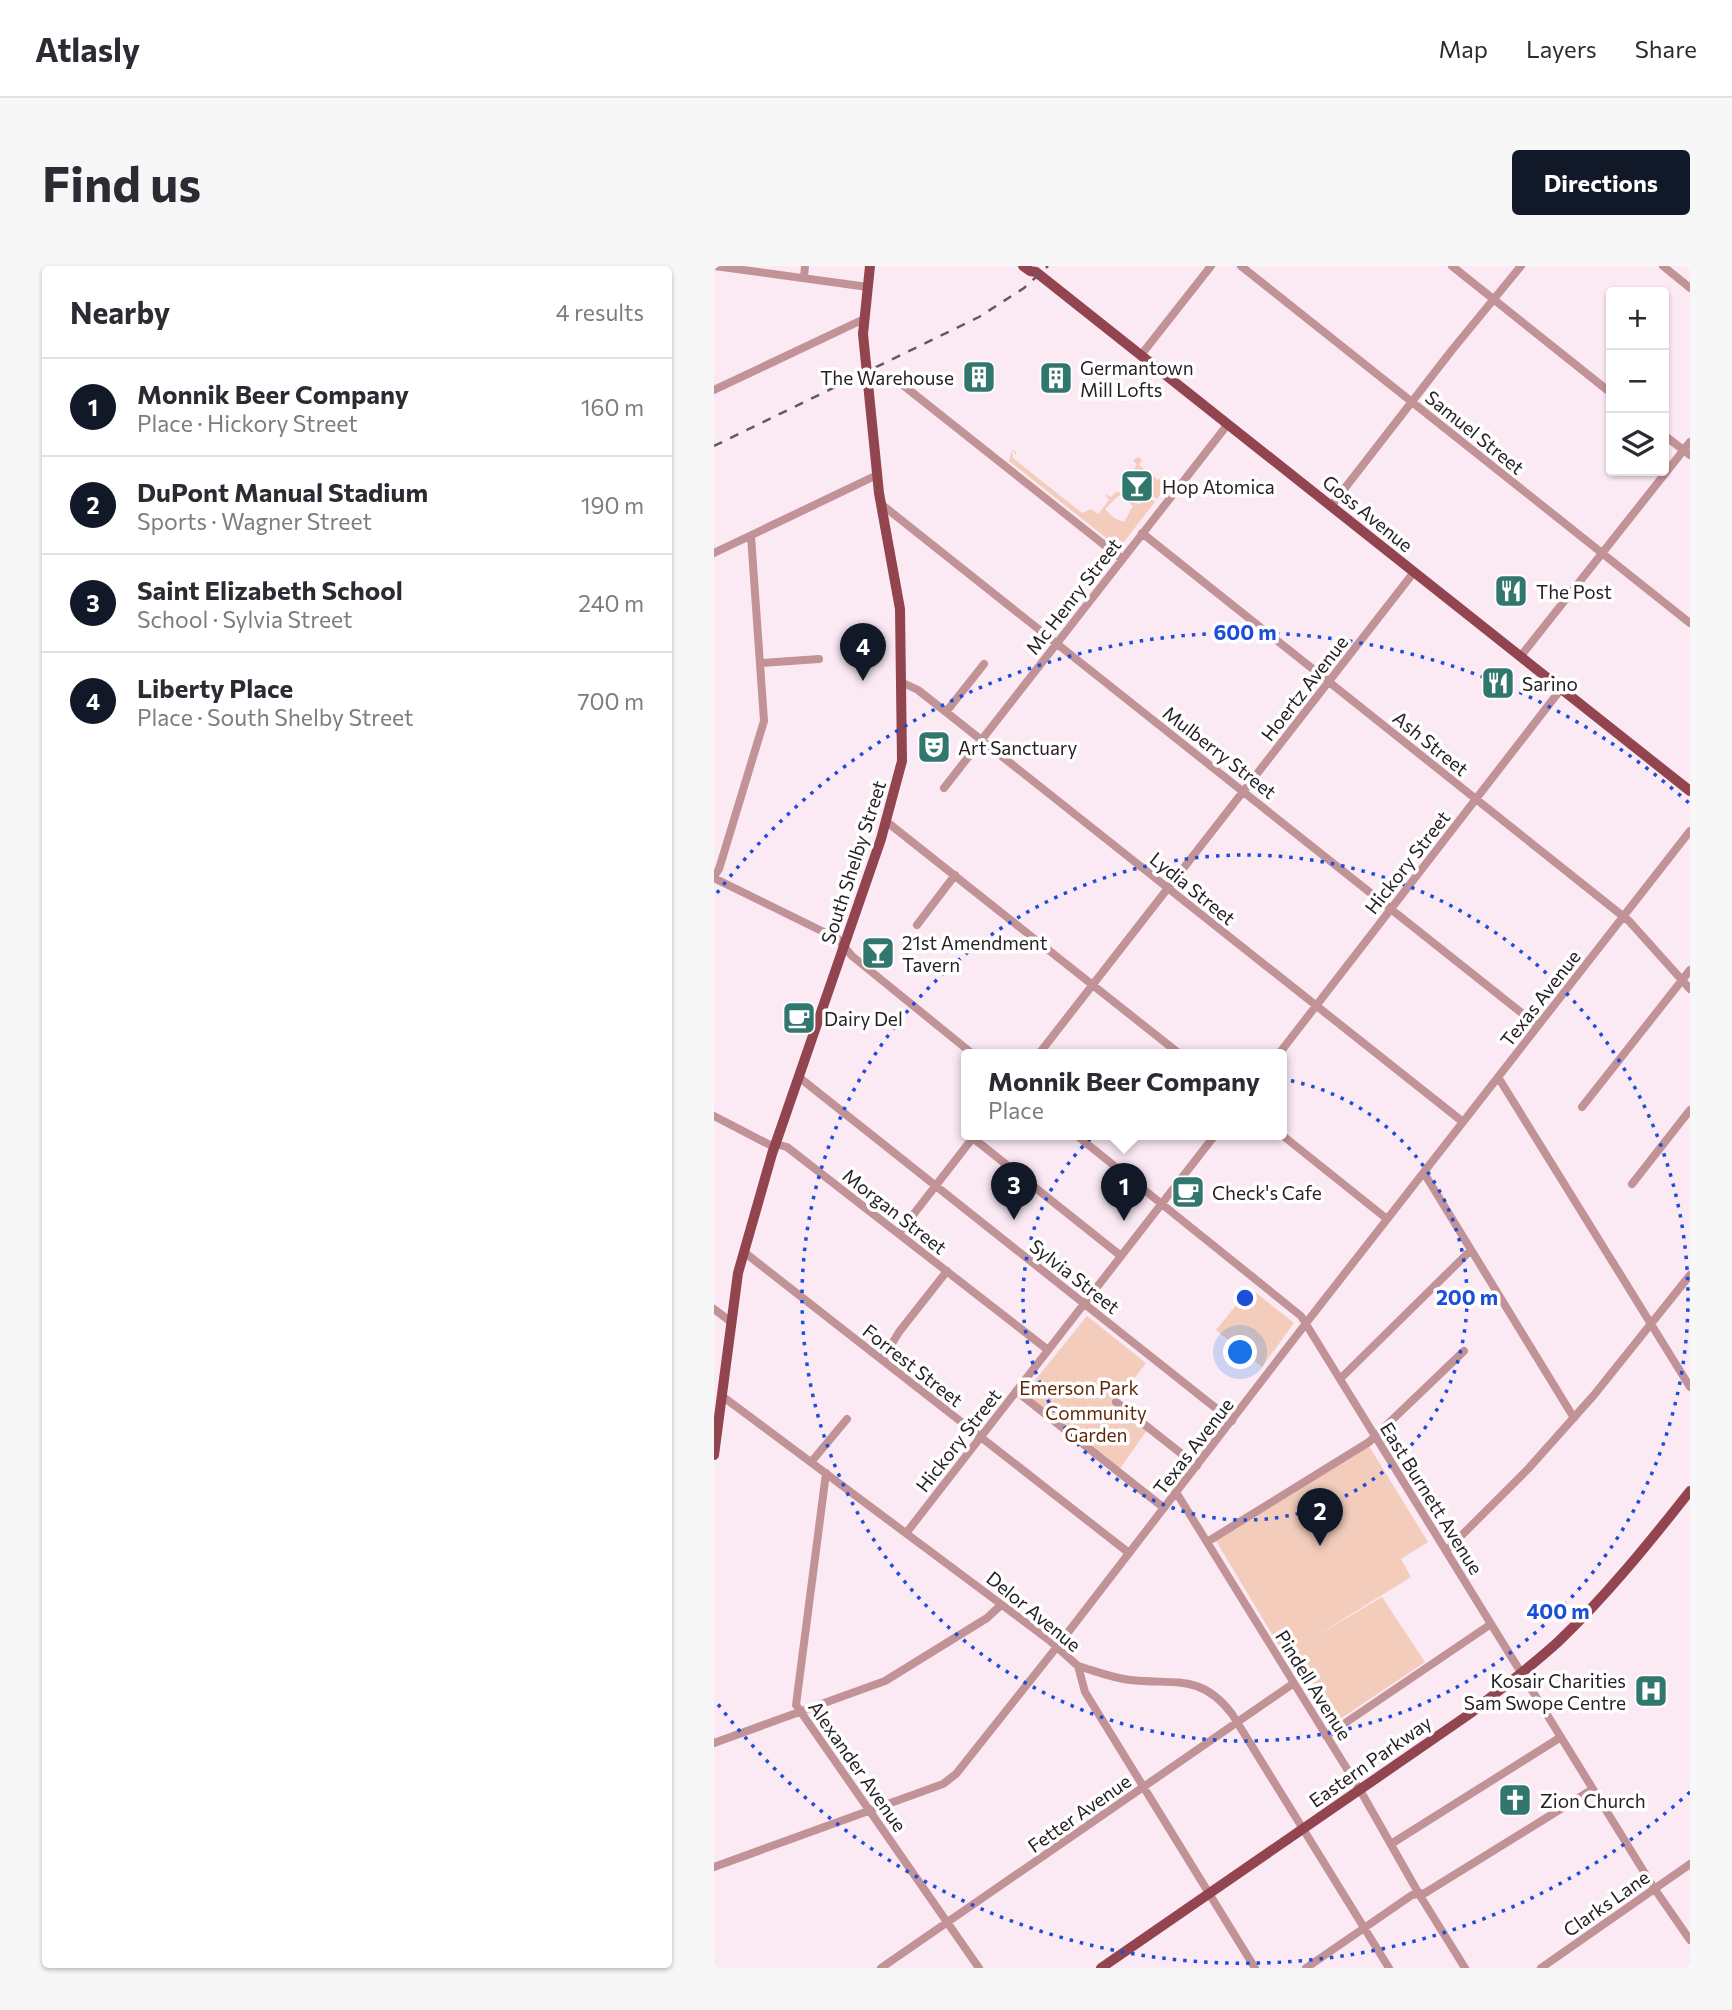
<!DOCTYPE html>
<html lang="en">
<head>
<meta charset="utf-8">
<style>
	:root { --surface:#fff; --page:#f7f7f7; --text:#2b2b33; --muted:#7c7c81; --line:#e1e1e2; --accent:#111827 }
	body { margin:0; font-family:Commissioner,sans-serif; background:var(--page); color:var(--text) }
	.controls { position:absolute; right:21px; top:21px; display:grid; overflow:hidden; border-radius:7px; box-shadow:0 2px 5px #0004 }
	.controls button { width:63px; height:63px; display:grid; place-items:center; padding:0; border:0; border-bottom:2px solid var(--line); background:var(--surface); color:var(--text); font:35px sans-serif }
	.you { position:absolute; left:527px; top:1087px; width:24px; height:24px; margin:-18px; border:5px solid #fff; border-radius:50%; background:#1a73e8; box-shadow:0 0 0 10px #1a73e833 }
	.badge { display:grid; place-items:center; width:46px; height:46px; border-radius:50%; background:var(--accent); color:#fff; font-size:23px; font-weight:700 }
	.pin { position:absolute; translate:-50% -58px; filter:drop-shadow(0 2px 4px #0008) }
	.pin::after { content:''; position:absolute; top:37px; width:24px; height:21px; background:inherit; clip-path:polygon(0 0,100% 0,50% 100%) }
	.popup { position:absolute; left:247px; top:783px; width:326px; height:91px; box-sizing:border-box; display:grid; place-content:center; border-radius:7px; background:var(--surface); filter:drop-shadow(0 2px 5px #0005); font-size:23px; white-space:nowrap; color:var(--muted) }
	.popup b { font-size:26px; color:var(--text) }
	.popup::after { content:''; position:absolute; left:50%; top:100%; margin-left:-14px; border:14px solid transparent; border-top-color:var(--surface) }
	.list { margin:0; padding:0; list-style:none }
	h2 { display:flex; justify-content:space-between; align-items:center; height:91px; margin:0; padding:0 28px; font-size:30px }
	h2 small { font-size:23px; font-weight:400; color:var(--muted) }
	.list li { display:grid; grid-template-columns:46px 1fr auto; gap:21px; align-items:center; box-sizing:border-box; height:98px; padding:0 28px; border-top:2px solid var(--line) }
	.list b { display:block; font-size:26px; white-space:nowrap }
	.list p { margin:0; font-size:23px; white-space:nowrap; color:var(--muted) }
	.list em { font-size:23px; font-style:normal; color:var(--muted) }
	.icon { flex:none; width:38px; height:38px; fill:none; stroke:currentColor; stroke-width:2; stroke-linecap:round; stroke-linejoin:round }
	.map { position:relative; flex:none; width:976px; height:1702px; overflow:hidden; border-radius:7px }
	header { display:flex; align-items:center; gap:42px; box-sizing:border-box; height:98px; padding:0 35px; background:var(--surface); border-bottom:2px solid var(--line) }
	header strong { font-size:33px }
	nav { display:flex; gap:38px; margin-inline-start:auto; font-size:24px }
	.intro { display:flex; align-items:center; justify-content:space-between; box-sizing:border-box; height:168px; padding:0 42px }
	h1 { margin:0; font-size:49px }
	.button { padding:18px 32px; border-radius:7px; background:var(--accent); color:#fff; font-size:24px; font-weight:700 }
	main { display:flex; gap:42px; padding:0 42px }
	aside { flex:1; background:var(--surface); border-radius:7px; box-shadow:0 2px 5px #0004 }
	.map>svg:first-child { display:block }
</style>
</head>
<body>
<header>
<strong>Atlasly</strong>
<nav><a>Map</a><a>Layers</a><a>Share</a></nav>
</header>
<div class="intro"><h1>Find us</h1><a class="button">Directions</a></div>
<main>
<aside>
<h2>Nearby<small>4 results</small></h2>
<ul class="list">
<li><span class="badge">1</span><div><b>Monnik Beer Company</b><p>Place · Hickory Street</p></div><em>160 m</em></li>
<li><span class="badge">2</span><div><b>DuPont Manual Stadium</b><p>Sports · Wagner Street</p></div><em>190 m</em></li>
<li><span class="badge">3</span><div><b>Saint Elizabeth School</b><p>School · Sylvia Street</p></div><em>240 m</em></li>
<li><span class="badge">4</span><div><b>Liberty Place</b><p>Place · South Shelby Street</p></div><em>700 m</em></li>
</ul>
</aside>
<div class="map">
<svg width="976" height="1702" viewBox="0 0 976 1702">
	<rect width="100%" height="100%" fill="#fbeaf4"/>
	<path fill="#f3ccbb" d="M298 184 303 186 301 189 300 185 298 186 299 192 368 247 377 243 384 248 395 234 391 228 397 231 402 226 407 227 408 229 404 230 391 243 400 252 410 256 419 240 415 237 417 235 424 238 437 233 441 236 405 282 295 195Z
		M424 191 428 194 425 199 444 214 448 210 454 220 443 233 435 227 436 217 423 207 420 209 417 207 423 199 419 194Z
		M536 1022 580 1057 548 1101 502 1064Z
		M373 1050 432 1097 399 1140 433 1164 405 1204 309 1129Z
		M655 1180 714 1276 687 1293 697 1311 594 1375 668 1331 711 1396 626 1453 621 1452 574 1382 568 1385 502 1275Z"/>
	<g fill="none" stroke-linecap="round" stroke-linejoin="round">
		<path stroke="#c19397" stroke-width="8" d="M0 0 154 21
			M527 0 976 357
			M738 0 897 127
			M949 0 976 22
			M90 12 91 0
			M427 89 497 0
			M154 117 173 112H180L408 293
			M0 124 150 53
			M950 169 976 189
			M167 238 824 760
			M617 240 738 84 807 0
			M428 267 915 655 976 723
			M0 287 163 209
			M806 391 976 176
			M47 397 105 393
			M187 416 204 424 232 446 749 856
			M232 446 270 398
			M230 522 514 158
			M173 556 467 789
			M0 611 5 603 50 455 37 270
			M0 612 124 673 138 690 260 789
			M203 659 241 609
			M324 789 700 306
			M564 789 847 423
			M784 811 976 1121
			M86 812 518 1155
			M868 841 976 704
			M0 850 56 879 62 878 73 881 334 1084
			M362 869 587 1050 940 1622 976 1674
			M568 869 673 953
			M259 872 407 990
			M710 907 860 1152
			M918 918 976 844
			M185 967 261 869
			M30 986 415 1287
			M0 1043 17 1056
			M168 1094 185 1066 233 1005
			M626 1113 757 984
			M302 1125 450 1242
			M8 1130 335 1374 364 1400 371 1426 541 1702
			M402 1136 483 1200
			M98 1195 133 1153
			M112 1207 82 1439 265 1702
			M462 1226 646 1524 705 1628 751 1702
			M193 1266 501 869
			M493 1276 655 1176 750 1085
			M732 1285 814 1203 880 1129 976 1009
			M364 1400C381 1405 398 1412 416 1414 461 1419 487 1407 518 1448L675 1702
			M612 1470 777 1358
			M0 1477 171 1415 273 1352 287 1339
			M677 1578 847 1471
			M0 1601 229 1518 242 1508 342 1382 603 1043 976 565
			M167 1702 580 1417
			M592 1702 698 1629 711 1627 879 1523
			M827 1702 976 1598"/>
		<path stroke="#92444f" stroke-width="10" d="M309 0 316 5 322 6 976 525
			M0 1189 24 1007 58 888 167 573 188 495 186 343 165 227 149 68 156 0
			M387 1702 757 1447C786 1423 817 1401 845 1375 893 1329 935 1277 976 1225"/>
		<path stroke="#635a5f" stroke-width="2.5" stroke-dasharray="9 9" stroke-linecap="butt" d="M0 180 265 51 310 22 334 0"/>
	</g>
	<g fill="none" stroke="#1d4ed8" stroke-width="3.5" stroke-dasharray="3.5 7">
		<circle cx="531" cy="1032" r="222"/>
		<circle cx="531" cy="1032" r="443"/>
		<path d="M976 1526A665 665 0 0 1 3 1437M3 627A665 665 0 0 1 976 538"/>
	</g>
	<defs>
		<symbol id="building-square" viewBox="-11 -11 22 22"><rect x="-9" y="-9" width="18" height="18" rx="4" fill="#31776d" stroke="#fff"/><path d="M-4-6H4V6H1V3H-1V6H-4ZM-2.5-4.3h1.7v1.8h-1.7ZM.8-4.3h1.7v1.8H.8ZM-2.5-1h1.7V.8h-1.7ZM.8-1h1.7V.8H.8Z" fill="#fff"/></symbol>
		<symbol id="bar-square" viewBox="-11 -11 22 22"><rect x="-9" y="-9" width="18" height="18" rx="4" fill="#31776d" stroke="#fff"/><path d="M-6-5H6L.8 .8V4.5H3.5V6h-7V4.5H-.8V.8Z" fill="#fff"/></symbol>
		<symbol id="restaurant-square" viewBox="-11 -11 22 22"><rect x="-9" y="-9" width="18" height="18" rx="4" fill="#31776d" stroke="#fff"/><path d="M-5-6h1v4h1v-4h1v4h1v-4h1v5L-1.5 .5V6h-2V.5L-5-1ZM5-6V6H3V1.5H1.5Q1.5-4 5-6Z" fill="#fff"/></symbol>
		<symbol id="theatre-square" viewBox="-11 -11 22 22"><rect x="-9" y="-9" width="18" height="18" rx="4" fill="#31776d" stroke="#fff"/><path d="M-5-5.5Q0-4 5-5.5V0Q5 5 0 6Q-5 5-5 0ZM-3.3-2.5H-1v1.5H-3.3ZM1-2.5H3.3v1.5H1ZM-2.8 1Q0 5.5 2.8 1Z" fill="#fff"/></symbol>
		<symbol id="cafe-square" viewBox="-11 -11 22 22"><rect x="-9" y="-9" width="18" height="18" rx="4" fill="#31776d" stroke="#fff"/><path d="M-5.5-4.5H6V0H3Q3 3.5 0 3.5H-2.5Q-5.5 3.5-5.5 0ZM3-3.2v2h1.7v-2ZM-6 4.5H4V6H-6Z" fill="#fff"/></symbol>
		<symbol id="hospital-square" viewBox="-11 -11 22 22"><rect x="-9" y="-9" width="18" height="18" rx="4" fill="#31776d" stroke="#fff"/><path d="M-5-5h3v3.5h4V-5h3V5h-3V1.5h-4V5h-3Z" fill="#fff"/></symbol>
		<symbol id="church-square" viewBox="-11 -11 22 22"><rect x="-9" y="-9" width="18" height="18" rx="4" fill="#31776d" stroke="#fff"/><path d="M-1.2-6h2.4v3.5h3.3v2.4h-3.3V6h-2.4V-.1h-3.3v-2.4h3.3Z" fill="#fff"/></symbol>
	</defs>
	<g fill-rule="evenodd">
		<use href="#building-square" x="246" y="92" width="38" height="38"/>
		<use href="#building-square" x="323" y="93" width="38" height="38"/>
		<use href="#bar-square" x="404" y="201" width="38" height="38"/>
		<use href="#restaurant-square" x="778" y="306" width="38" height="38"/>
		<use href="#restaurant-square" x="765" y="398" width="38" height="38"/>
		<use href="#theatre-square" x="201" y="462" width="38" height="38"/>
		<use href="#bar-square" x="145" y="668" width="38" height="38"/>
		<use href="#cafe-square" x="66" y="733" width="38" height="38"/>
		<use href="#cafe-square" x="455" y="907" width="38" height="38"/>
		<use href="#hospital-square" x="918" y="1406" width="38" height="38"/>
		<use href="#church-square" x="782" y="1515" width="38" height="38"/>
	</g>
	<g text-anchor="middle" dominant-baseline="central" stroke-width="7" stroke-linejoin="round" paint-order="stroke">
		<g font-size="19" fill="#272125" stroke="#fff" text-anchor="start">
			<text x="366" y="101">Germantown<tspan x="366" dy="22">Mill Lofts</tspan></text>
			<text x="240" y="111" text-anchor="end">The Warehouse</text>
			<text x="448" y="220">Hop Atomica</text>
			<text x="822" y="325">The Post</text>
			<text x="808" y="417">Sarino</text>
			<text x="244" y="481">Art Sanctuary</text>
			<text x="188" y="676">21st Amendment<tspan x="188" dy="22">Tavern</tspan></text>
			<text x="110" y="752">Dairy Del</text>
			<text x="498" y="926">Check's Cafe</text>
			<text x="912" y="1414" text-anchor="end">Kosair Charities<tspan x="912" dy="22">Sam Swope Centre</tspan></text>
			<text x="826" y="1534">Zion Church</text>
		</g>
		<g font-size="19" fill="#272125" stroke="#fff">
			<text transform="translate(761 166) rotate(39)">Samuel Street</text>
			<text transform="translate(654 247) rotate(39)">Goss Avenue</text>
			<text transform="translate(359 330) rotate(-52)">Mc Henry Street</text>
			<text transform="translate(590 422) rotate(-52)">Hoertz Avenue</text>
			<text transform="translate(717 477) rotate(39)">Ash Street</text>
			<text transform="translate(506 486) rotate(38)">Mulberry Street</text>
			<text transform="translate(139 596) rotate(-72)">South Shelby Street</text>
			<text transform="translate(693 596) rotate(-52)">Hickory Street</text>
			<text transform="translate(479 622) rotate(39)">Lydia Street</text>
			<text transform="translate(826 732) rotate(-52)">Texas Avenue</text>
			<text transform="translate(181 945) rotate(38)">Morgan Street</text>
			<text transform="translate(361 1010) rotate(38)">Sylvia Street</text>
			<text transform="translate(199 1099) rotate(38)">Forrest Street</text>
			<text transform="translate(244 1174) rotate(-52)">Hickory Street</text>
			<text transform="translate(479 1180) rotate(-52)">Texas Avenue</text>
			<text transform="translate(718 1232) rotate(58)">East Burnett Avenue</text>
			<text transform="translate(320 1345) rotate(39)">Delor Avenue</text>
			<text transform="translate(600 1419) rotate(58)">Pindell Avenue</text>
			<text transform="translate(656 1495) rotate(-35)">Eastern Parkway</text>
			<text transform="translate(144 1500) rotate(55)">Alexander Avenue</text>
			<text transform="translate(365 1547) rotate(-35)">Fetter Avenue</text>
			<text transform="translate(892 1637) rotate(-35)">Clarks Lane</text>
		</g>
		<g font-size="19" fill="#612808" stroke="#fff">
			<text x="365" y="1121">Emerson Park</text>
			<text x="382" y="1146">Community<tspan x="382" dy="22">Garden</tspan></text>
		</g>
	</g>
	<circle cx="531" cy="1032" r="10" fill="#1d4ed8" stroke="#fff" stroke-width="3.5"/>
	<g font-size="21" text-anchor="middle" font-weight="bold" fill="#1d4ed8" stroke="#fff" stroke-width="7" stroke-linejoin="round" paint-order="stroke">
		<text x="531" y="374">600 m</text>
		<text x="753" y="1039">200 m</text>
		<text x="844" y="1353">400 m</text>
	</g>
</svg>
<div class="controls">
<button>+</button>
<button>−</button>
<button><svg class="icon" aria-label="layers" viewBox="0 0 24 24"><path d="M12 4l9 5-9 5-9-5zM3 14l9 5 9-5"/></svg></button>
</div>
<div class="you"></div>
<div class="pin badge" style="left:410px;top:955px">1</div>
<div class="popup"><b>Monnik Beer Company</b>Place</div>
<div class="pin badge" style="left:606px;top:1280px">2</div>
<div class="pin badge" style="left:300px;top:954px">3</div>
<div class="pin badge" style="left:149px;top:415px">4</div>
</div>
</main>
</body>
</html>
